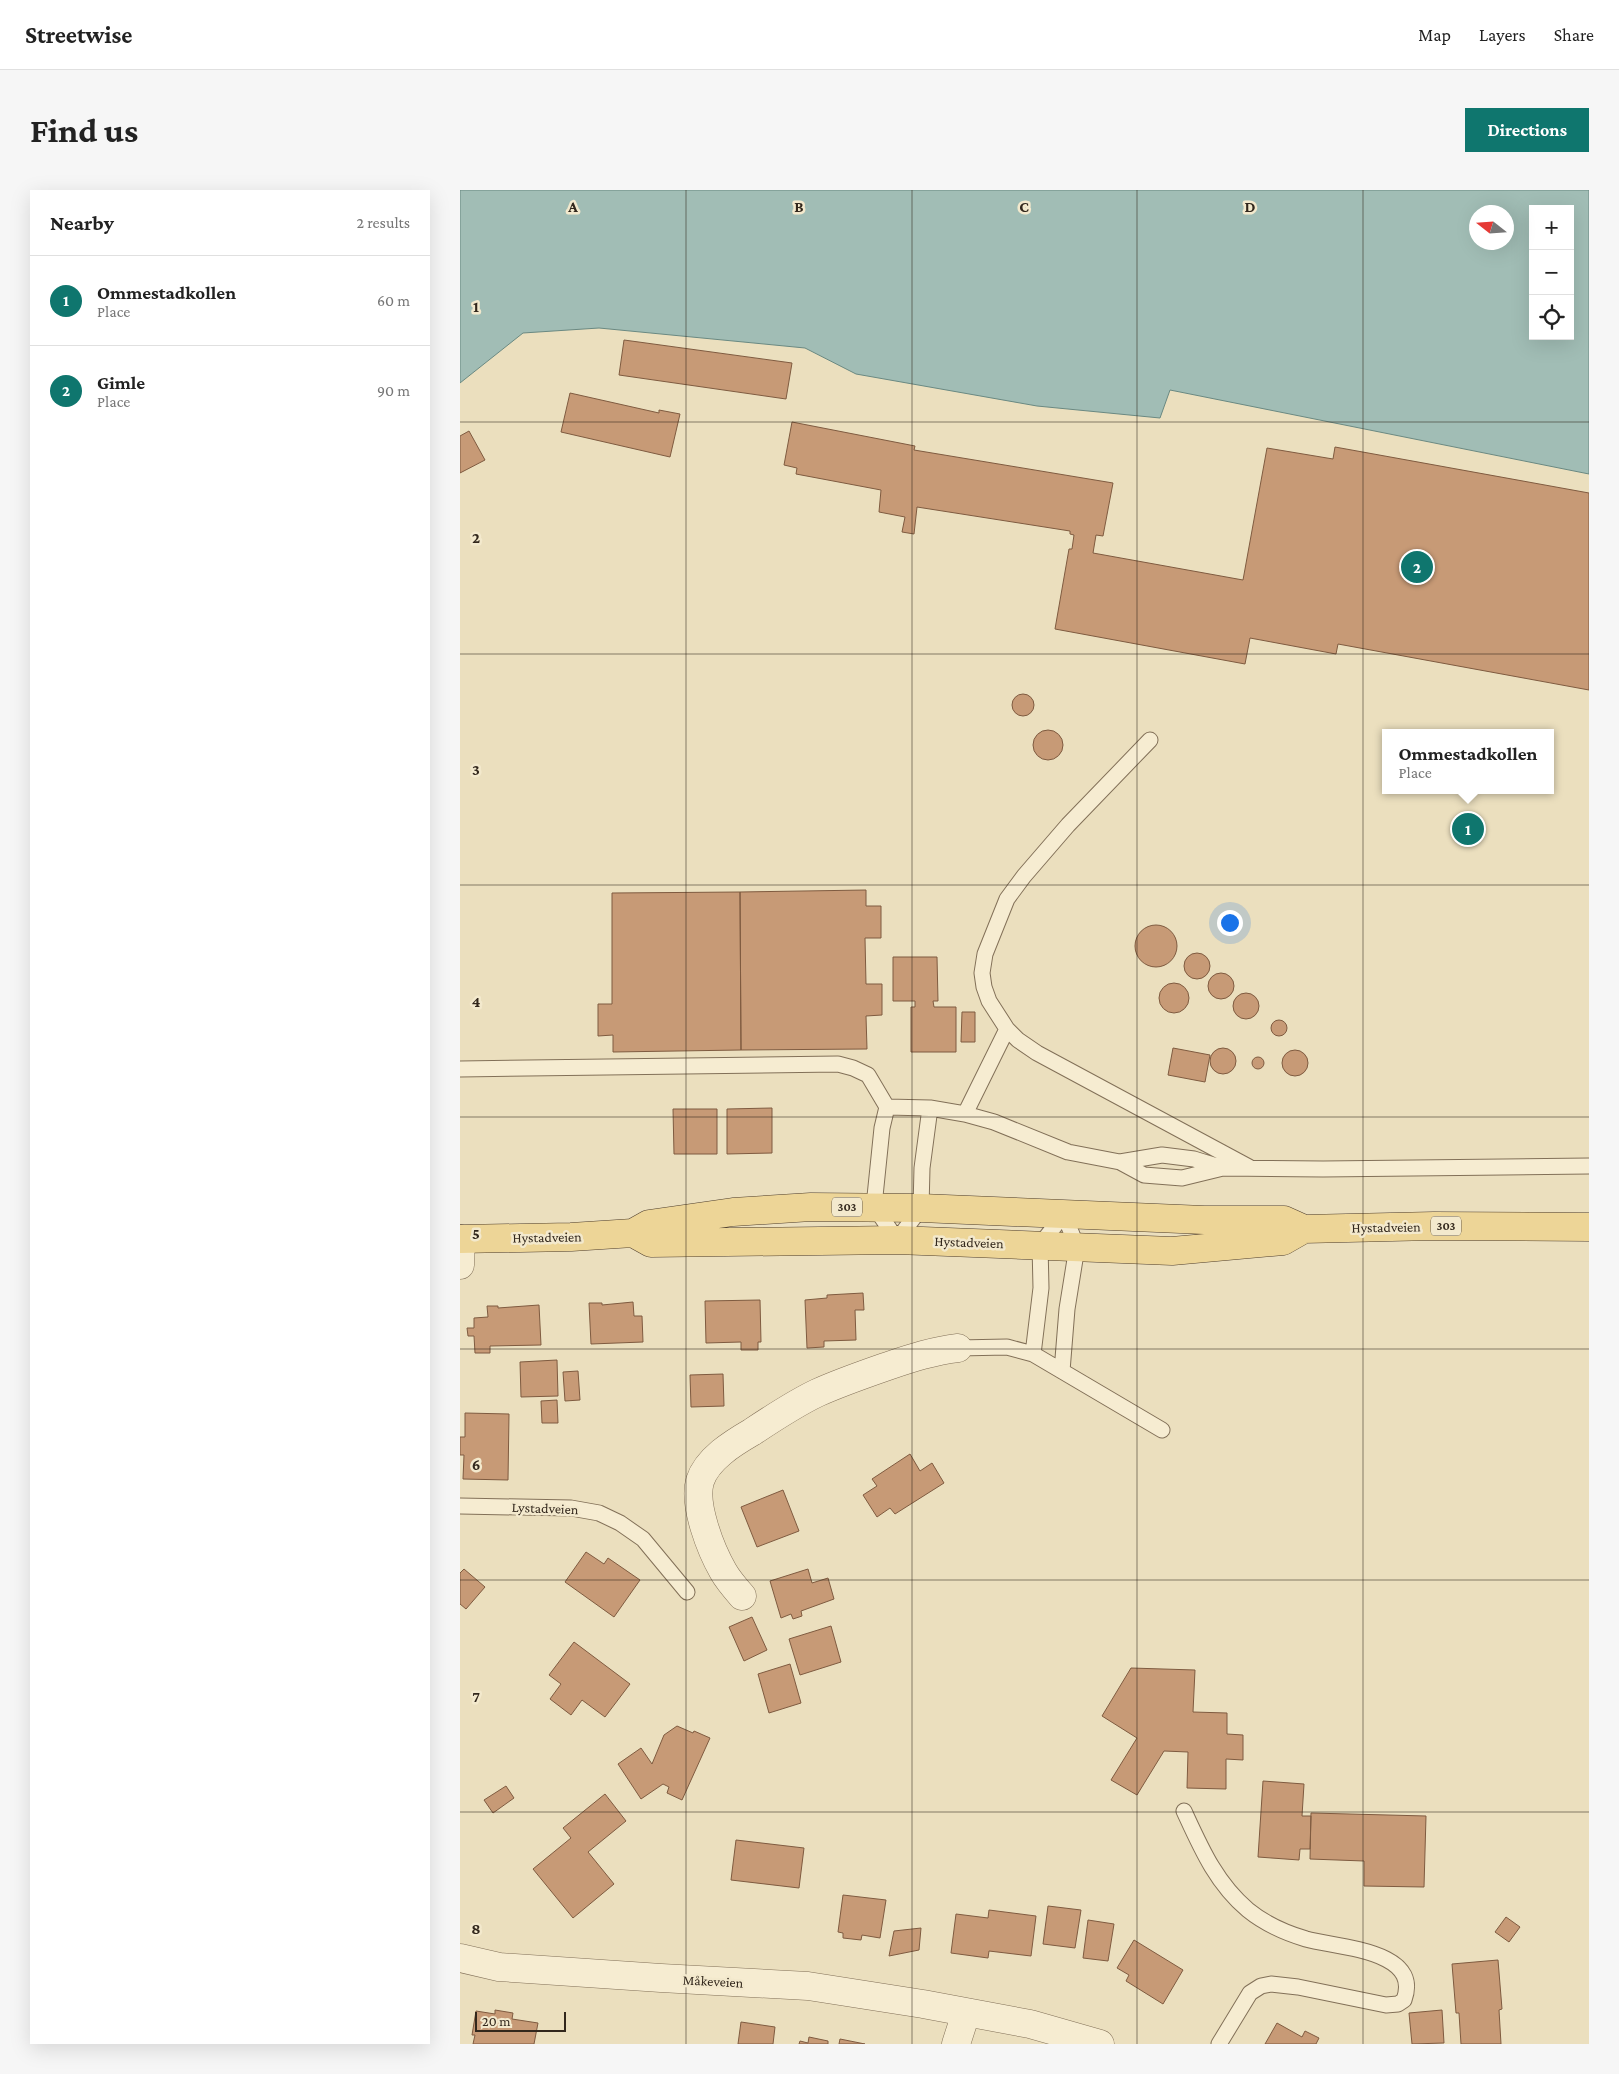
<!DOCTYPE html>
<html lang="en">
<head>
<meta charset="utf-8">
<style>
	:root { --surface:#fff; --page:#f6f6f6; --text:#222; --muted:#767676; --line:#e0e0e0; --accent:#0f766e }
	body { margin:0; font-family:"Crimson Pro",serif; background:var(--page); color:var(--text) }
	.controls { position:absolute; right:15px; top:15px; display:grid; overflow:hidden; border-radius:0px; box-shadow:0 5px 20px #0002 }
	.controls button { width:45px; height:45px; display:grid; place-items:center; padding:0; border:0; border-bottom:1px solid var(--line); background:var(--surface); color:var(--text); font:25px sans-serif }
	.compass { position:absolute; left:1009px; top:15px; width:45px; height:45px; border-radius:50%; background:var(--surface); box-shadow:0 5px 20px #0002; rotate:287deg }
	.scale { position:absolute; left:15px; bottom:12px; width:91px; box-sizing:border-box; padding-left:5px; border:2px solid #32271c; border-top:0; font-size:14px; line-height:18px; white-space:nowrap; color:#32271c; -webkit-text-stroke:4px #f3e9cd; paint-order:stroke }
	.you { position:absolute; left:769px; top:732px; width:18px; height:18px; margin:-12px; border:4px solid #fff; border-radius:50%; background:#1a73e8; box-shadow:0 0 0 8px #1a73e833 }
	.badge { display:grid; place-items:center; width:32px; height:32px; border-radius:50%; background:var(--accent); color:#fff; font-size:16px; font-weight:700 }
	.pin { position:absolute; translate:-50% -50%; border:2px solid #fff; box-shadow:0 1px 5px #0006 }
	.popup { position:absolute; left:922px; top:539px; width:172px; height:65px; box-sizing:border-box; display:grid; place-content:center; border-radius:0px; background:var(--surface); filter:drop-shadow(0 1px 4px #0005); font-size:16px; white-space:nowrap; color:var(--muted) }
	.popup b { font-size:19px; color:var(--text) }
	.popup::after { content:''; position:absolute; left:50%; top:100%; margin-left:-10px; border:10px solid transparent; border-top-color:var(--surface) }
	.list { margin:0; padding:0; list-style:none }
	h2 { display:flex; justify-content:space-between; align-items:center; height:65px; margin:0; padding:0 20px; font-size:21px }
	h2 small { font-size:16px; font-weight:400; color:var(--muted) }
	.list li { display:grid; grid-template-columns:32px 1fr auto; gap:15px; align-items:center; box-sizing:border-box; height:90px; padding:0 20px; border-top:1px solid var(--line) }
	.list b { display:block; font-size:19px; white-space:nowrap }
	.list p { margin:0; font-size:16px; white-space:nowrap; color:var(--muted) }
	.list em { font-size:16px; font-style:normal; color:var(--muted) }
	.icon { flex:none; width:28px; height:28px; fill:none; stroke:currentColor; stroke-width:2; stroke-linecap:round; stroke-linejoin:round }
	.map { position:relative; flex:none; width:1129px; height:1854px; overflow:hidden; border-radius:0px }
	header { display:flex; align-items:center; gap:30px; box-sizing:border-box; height:70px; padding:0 25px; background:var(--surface); border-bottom:1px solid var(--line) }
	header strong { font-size:24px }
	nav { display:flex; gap:28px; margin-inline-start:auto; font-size:18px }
	.intro { display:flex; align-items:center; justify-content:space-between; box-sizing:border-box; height:120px; padding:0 30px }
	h1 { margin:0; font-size:35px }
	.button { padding:12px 22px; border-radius:0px; background:var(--accent); color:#fff; font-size:18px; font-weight:700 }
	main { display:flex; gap:30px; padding:0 30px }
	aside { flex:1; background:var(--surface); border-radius:0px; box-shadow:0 5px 20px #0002 }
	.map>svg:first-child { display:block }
</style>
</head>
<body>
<header>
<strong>Streetwise</strong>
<nav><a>Map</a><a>Layers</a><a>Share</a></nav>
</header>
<div class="intro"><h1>Find us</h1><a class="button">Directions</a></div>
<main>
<aside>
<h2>Nearby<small>2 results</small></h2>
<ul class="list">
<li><span class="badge">1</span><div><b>Ommestadkollen</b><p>Place</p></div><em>60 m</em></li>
<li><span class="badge">2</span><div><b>Gimle</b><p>Place</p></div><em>90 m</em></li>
</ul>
</aside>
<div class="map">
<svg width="1129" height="1854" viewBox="0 0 1129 1854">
	<rect width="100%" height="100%" fill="#ebdfbe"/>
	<path fill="#a1bdb5" stroke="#6a8982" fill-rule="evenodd" d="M0 0H1129V284L710 200 700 228 577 216 396 184 345 158 139 138 63 143 0 193ZM1073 19H1110V146H1073ZM1016 22H1046V52H1016Z"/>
	<path fill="#c79a76" stroke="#7f5b40" d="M164 150 332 173 326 209 159 185Z
		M110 203 199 223V220L220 224 210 267 101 242Z
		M332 232 455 256 454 260 653 293 643 346 636 345 633 363 783 390 807 258 873 269 875 257 1129 303V500L878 454 876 464 790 448 785 474 595 439 609 359H612L614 345 610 344V341L457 317 454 344 442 342 445 327 419 322 421 300 336 284 337 278 324 275Z
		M9 241 25 270 0 283V246Z
		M552 515a11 11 0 1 1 22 0a11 11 0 1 1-22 0Z
		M573 555a15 15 0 1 1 30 0a15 15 0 1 1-30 0Z
		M406 700V716H421V748H405L406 794H422V825L406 826 407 859 281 860 280 702Z
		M280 702 281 860 153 862V845L138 846V814H152V703Z
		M675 756a21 21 0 1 1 42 0a21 21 0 1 1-42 0Z
		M724 776a13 13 0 1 1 26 0a13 13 0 1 1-26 0Z
		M433 767H477L478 811H473L474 817H496V862H451V817H455V811H433Z
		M748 796a13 13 0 1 1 26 0a13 13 0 1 1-26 0Z
		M699 808a15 15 0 1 1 30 0a15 15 0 1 1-30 0Z
		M773 816a13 13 0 1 1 26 0a13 13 0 1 1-26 0Z
		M502 822H515V852H501Z
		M811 838a8 8 0 1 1 16 0a8 8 0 1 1-16 0Z
		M750 871a13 13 0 1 1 26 0a13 13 0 1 1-26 0Z
		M713 858 750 865 745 892 708 885Z
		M822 873a13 13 0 1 1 26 0a13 13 0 1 1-26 0Z
		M792 873a6 6 0 1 1 12 0a6 6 0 1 1-12 0Z
		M312 918V963L267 964V919Z
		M213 919H257V964H214Z
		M403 1103 404 1120H395L396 1150 364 1151V1157L347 1158 345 1110 367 1108V1105Z
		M300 1110 301 1152H298V1160H281V1152L246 1153 245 1111Z
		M173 1112 174 1126H182L183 1152 131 1154 129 1113H142V1115Z
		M79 1115 81 1155 30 1156V1163H15L14 1146H8L7 1138H14V1128L28 1127 27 1116H38V1118Z
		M97 1170 98 1206 61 1207 60 1172Z
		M118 1181 120 1210 105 1211 103 1182Z
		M263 1184 264 1216 231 1217 230 1185Z
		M97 1210 98 1233H82L81 1211Z
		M5 1223 49 1224 48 1290 3 1289 4 1265H0V1247H5Z
		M450 1264 460 1281 472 1273 484 1293 435 1324 430 1318 417 1327 403 1305 417 1296 412 1289Z
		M323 1300 339 1341 297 1357 281 1317Z
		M126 1362 144 1374 148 1368 180 1390 154 1427 105 1392Z
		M4 1379 25 1397 6 1419 0 1414V1383Z
		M348 1379 352 1393 368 1388 374 1409 341 1421 342 1426 333 1429 331 1424 321 1428 310 1391Z
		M292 1427 307 1460 284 1471 269 1437Z
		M371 1436 381 1472 340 1485 329 1449Z
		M114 1452 170 1494 145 1527 122 1510 111 1525 90 1509 101 1494 89 1485Z
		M330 1474 341 1513 309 1523 298 1484Z
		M671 1478 735 1480 733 1522 767 1523V1544L783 1545V1570L766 1569V1599L727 1598 728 1562 704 1561 677 1605 651 1590 677 1548 642 1526Z
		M217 1536 233 1543 234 1541 250 1548 222 1610 207 1603 209 1597 203 1594 181 1609 158 1574 181 1558 192 1574 204 1545Z
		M803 1591 844 1594 842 1626H851L850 1659H840L839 1670 798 1667Z
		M46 1596 54 1608 33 1623 24 1610Z
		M145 1604 166 1631 128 1662 154 1694 113 1728 73 1679 111 1648 103 1638Z
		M851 1623 966 1626 964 1697 904 1696V1671L850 1669Z
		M276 1650 344 1658 339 1698 271 1690Z
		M383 1705 426 1710 420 1748 402 1745 401 1750 383 1748V1743L378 1742Z
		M588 1716 621 1720 615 1758 583 1754Z
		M529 1720 576 1726 571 1766 529 1761 528 1768 491 1763 496 1724 528 1728Z
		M1046 1727 1060 1737 1049 1752 1035 1742Z
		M628 1730 654 1734 648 1771 623 1768Z
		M461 1738 459 1760 429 1766 434 1741Z
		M674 1750 723 1780 703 1814 666 1791 669 1785 657 1778Z
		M1038 1770 1042 1819 1039 1820 1041 1854H1001L999 1823H996L992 1774Z
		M35 1820 53 1823 52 1829 78 1833 74 1854H13L15 1845H12L16 1821 35 1824Z
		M982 1820 984 1853 952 1854 949 1823Z
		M281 1832 315 1837 313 1854H278Z
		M817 1833 842 1847 845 1841 859 1848 856 1854H805Z
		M349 1847 368 1851V1854H339L340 1851 348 1853Z
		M380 1849 405 1854H379Z"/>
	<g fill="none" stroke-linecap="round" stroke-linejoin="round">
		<defs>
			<path id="service" d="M690 550 608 635 564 686 547 709 525 764 522 783 524 797 529 811 547 839 558 850 577 863 789 977
				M0 879 378 874 393 878 408 885 427 917 470 918 505 924 534 932 608 962 660 972 684 985 722 988 763 978 863 979 1129 976
				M427 917 422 938 414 1016 437 1050 461 1018 462 978 470 918
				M505 924 547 839
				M660 972 702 965 734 969 763 978
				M498 1158 547 1157 573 1164 702 1240
				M573 1164 581 1098 580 1055 604 1024
				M602 1181 607 1119 617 1057 604 1024
				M0 1316 111 1318 139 1323 160 1333 183 1349 227 1402
				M724 1621C741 1658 756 1693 788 1720 804 1733 826 1743 846 1749 879 1758 962 1760 944 1810L938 1814 926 1815 838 1797 811 1794 801 1796 790 1803 759 1854"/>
			<path id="minor" d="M0 1075 1 1049
				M282 1406C275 1398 268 1390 263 1381 251 1360 233 1315 240 1291 247 1269 273 1253 292 1242 313 1228 334 1214 357 1203 379 1193 402 1185 425 1177 449 1169 472 1161 498 1158
				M0 1768 39 1777 201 1788 348 1796 463 1814 570 1834 640 1854
				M496 1854 506 1823"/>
			<path id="primary" d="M173 1043 191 1053 437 1050 712 1061 823 1051 844 1039
				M0 1049 111 1047 173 1043 189 1034 273 1022 351 1017 461 1018 744 1030H824L844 1039 974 1036 1129 1037"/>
		</defs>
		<use href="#service" stroke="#827058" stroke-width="17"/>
		<use href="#minor" stroke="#827058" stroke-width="29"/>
		<use href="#primary" stroke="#4f3e2d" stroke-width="29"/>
		<use href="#service" stroke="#f6ecd1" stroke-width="15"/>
		<use href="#minor" stroke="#f6ecd1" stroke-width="28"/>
		<use href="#primary" stroke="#edd597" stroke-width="28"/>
	</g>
	<path fill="none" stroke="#32271c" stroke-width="1" stroke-opacity="0.55" d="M226 0V1854M452 0V1854M677 0V1854M903 0V1854M0 232H1129M0 464H1129M0 695H1129M0 927H1129M0 1159H1129M0 1390H1129M0 1622H1129"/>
	<g text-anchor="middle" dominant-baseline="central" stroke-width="5" stroke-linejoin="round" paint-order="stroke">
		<g fill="#f3e9cd" stroke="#6c6151" stroke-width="1">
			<rect x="372" y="1007.5" width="30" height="19" rx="4"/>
			<rect x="971" y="1026.5" width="30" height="19" rx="4"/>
		</g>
		<g font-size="12" font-weight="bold" fill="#32271c">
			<text x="387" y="1017">303</text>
			<text x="986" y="1036">303</text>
		</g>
		<g font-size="14" fill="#32271c" stroke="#f3e9cd">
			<text transform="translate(926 1037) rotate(-1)">Hystadveien</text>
			<text transform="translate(87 1047) rotate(-1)">Hystadveien</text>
			<text transform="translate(509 1052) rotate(2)">Hystadveien</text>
			<text transform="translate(85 1318) rotate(2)">Lystadveien</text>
			<text transform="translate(253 1791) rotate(3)">Måkeveien</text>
		</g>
	</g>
	<g font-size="16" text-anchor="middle" font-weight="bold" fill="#32271c" stroke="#f3e9cd" stroke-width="5" stroke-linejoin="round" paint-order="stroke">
		<text x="113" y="22">A</text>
		<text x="339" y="22">B</text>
		<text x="564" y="22">C</text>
		<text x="790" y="22">D</text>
		<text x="16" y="122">1</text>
		<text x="16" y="353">2</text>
		<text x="16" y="585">3</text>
		<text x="16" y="817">4</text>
		<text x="16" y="1049">5</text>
		<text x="16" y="1280">6</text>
		<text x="16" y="1512">7</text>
		<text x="16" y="1744">8</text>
	</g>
</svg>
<div class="controls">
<button>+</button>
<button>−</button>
<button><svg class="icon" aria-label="locate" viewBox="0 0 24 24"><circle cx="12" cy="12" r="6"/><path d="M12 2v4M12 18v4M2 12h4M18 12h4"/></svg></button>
</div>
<svg class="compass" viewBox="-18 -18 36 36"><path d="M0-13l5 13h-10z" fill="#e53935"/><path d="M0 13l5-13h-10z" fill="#767676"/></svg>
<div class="scale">20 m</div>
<div class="you"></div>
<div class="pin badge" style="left:1008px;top:639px">1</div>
<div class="popup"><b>Ommestadkollen</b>Place</div>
<div class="pin badge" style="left:957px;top:377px">2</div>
</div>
</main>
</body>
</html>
